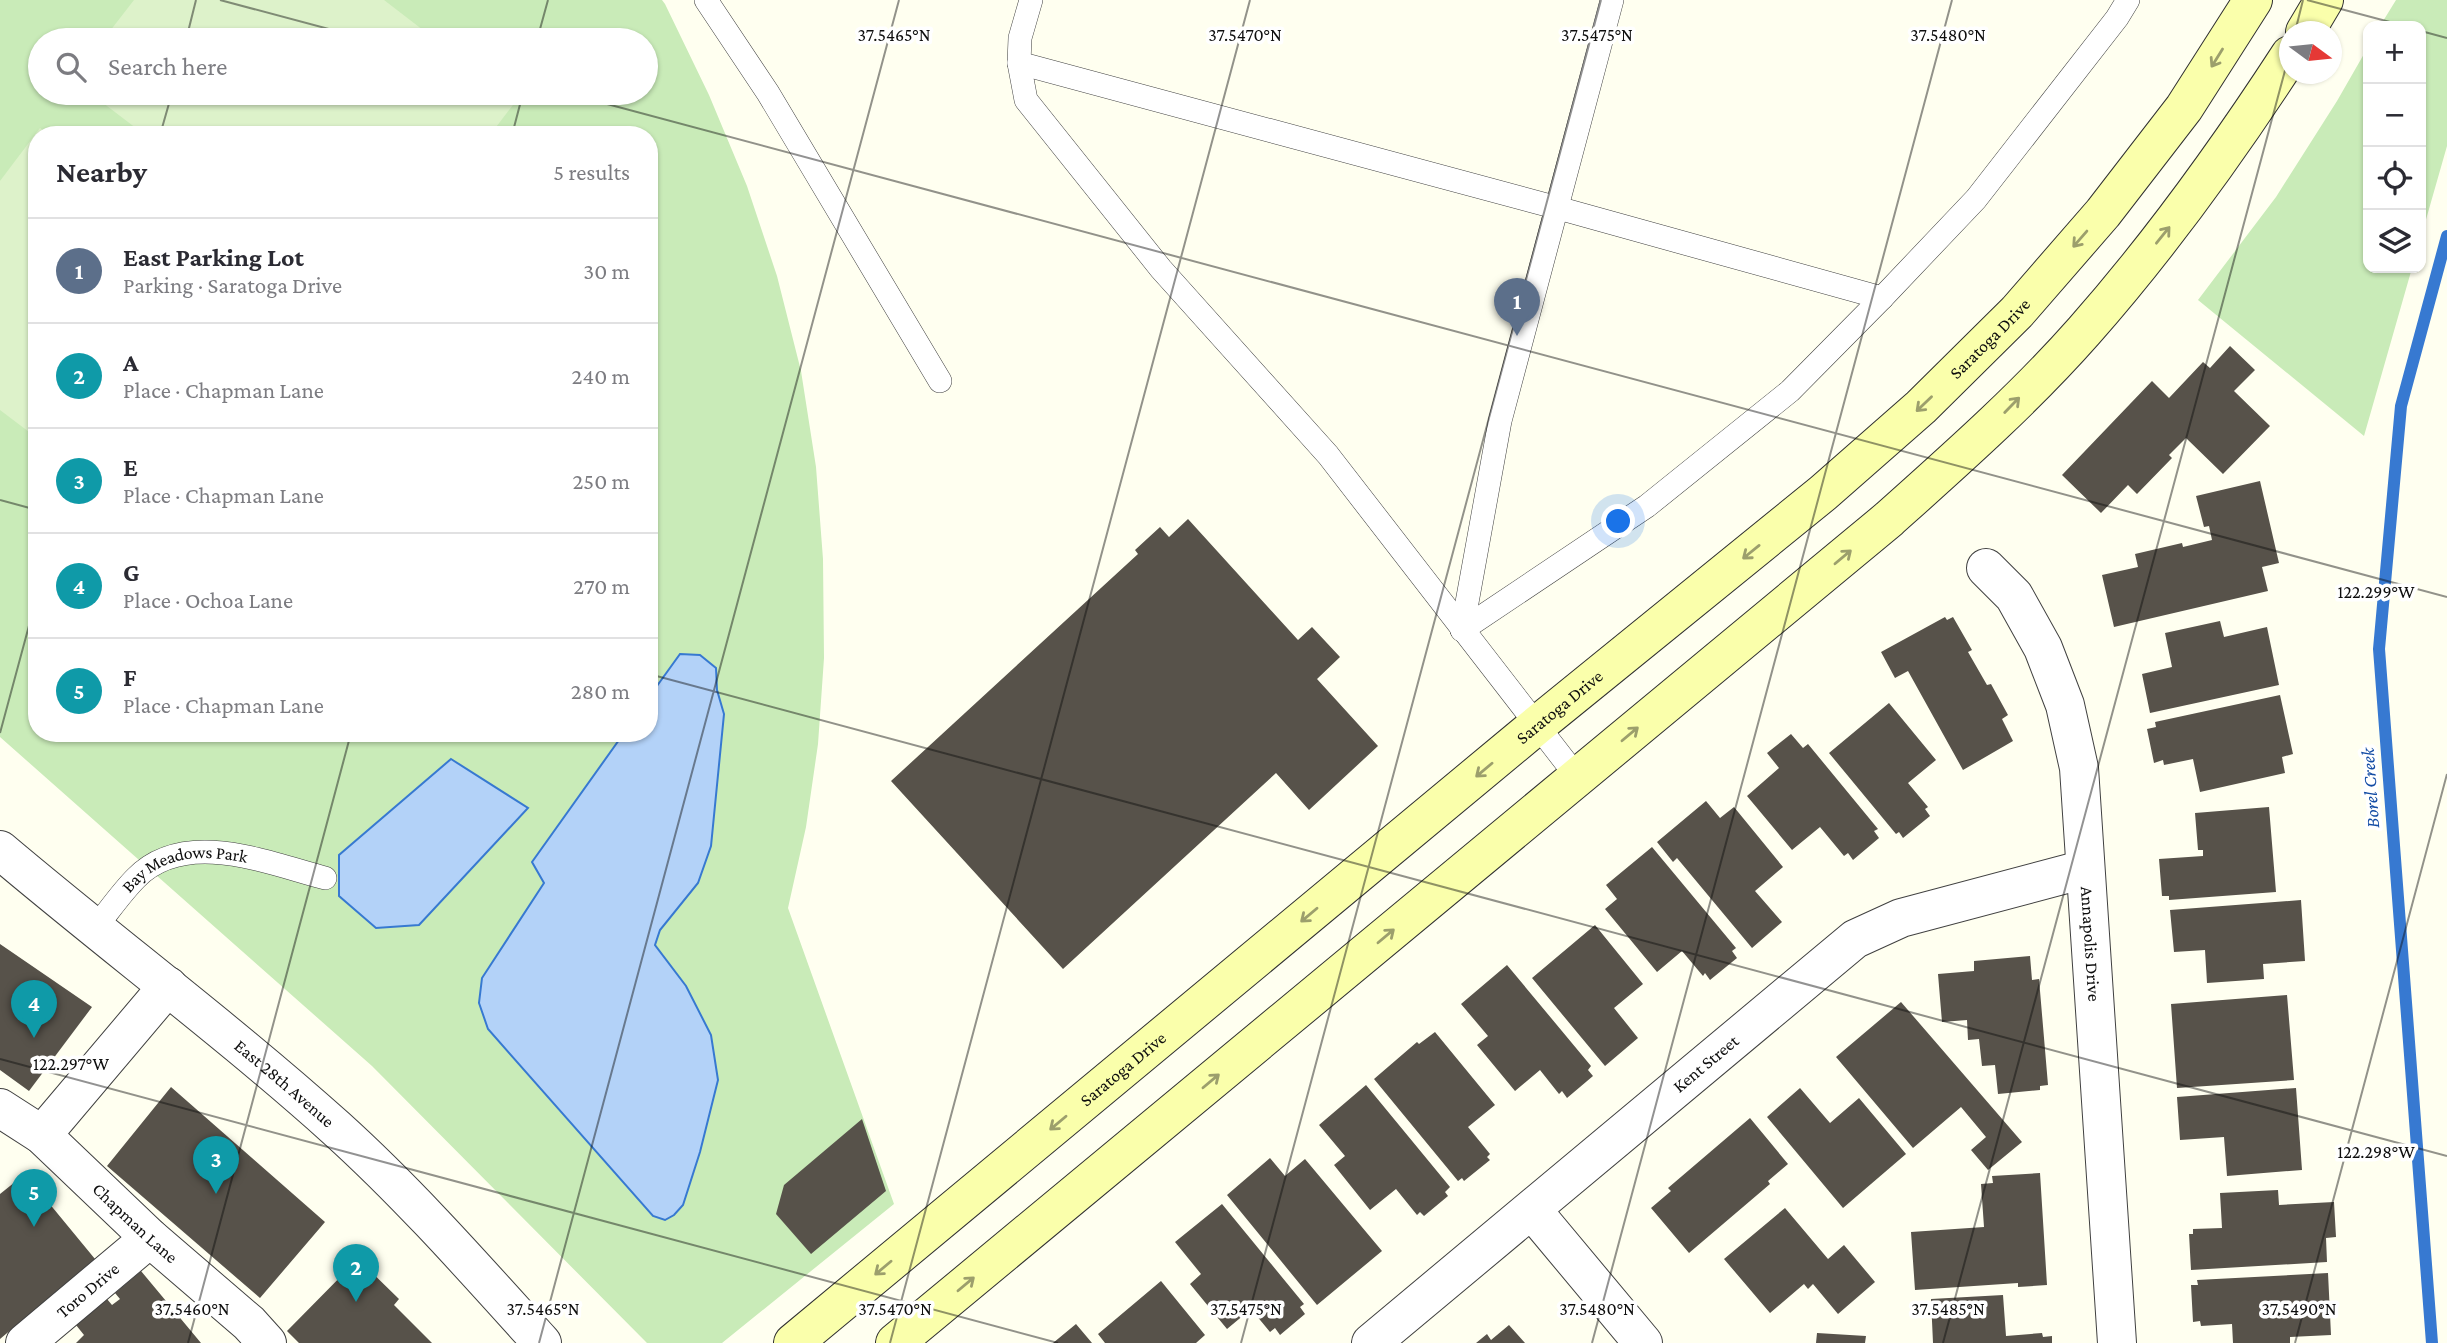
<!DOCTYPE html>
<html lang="en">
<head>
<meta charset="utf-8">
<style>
	:root { --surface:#fff; --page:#f2f2f3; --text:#2b2b33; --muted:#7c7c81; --line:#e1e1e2; --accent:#2563eb }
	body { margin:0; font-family:"Crimson Pro",serif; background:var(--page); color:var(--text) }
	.controls { position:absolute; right:21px; top:21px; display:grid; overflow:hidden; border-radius:14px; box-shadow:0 2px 5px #0004 }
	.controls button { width:63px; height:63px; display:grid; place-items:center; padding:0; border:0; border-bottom:2px solid var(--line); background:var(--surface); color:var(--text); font:35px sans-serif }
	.compass { position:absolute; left:2279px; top:21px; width:63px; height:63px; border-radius:50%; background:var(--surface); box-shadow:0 2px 5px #0004; rotate:105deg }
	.you { position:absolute; left:1619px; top:522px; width:24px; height:24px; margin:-18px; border:5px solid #fff; border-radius:50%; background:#1a73e8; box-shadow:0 0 0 10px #1a73e833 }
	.badge { display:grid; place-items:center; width:46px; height:46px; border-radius:50%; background:var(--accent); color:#fff; font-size:23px; font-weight:700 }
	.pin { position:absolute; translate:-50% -58px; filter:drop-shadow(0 2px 4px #0008) }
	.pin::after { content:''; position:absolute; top:37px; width:24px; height:21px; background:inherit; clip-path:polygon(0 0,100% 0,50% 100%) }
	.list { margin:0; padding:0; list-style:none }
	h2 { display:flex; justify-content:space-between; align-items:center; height:91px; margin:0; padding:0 28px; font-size:30px }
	h2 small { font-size:23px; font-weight:400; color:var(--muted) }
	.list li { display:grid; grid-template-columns:46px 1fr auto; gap:21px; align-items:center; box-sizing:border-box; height:105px; padding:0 28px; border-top:2px solid var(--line) }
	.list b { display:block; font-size:26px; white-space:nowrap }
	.list p { margin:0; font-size:23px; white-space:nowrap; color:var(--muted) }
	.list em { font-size:23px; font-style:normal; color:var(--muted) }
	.icon { flex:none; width:38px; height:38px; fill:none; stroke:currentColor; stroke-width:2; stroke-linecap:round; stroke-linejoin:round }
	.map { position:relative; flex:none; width:2447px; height:1343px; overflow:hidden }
	.search { position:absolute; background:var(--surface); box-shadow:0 2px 5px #0004; left:28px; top:28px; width:630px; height:77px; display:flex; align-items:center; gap:18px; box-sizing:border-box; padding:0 24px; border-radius:38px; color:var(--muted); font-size:26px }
	.panel { position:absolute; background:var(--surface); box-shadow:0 2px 5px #0004; left:28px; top:126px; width:630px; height:616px; border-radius:28px }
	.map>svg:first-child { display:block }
</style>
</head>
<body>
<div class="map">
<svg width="2447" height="1343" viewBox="0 0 2447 1343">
	<rect width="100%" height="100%" fill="#fffff0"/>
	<path fill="#c9ebb8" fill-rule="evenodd" d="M0 0H662L665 4 709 95 747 186 777 276 801 371 816 467 823 559 824 658 818 744 806 827 788 908 894 1204 722 1343H647L372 1066 0 737ZM40 40H646V93H40ZM37 135H649V733H37Z
		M2396 0H2447V146L2421 237V26H2380Z
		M2368 47V268H2412L2364 436 2198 300 2276 197 2337 101Z"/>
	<path fill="#ddf2ca" d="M134 0H384L436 40H103Z
		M90 93H505L516 101 490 135H145Z
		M40 128 49 135H37V438L0 410V181Z"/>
	<path fill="#b3d2f8" stroke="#3779d1" stroke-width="2" d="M680 654 700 655 716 668 717 690 724 714 711 846 698 883 660 930 655 945 686 986 711 1035 718 1080 700 1152 683 1205 674 1215 665 1220 653 1216 488 1029 479 1003 482 978 544 883 532 862 624 733H649V697Z
		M451 759 528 808 419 925 376 928 339 896V855Z"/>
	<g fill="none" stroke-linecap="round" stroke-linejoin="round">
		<path stroke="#3779d1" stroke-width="12" d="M2432 1343 2379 649 2401 406 2447 236"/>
	</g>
	<path fill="#57524a" d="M2230 346 2255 370 2234 391 2270 426 2223 474 2186 438 2169 455 2172 458 2137 494 2128 485 2101 513 2062 475 2152 381 2169 398 2203 362 2210 368Z
		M2260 481 2279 563 2262 567 2268 591 2114 627 2102 575 2138 567 2135 554 2182 543 2183 547 2212 540 2209 526 2204 527 2196 496Z
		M1188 519 1298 640 1312 627 1340 657 1317 679 1378 746 1309 810 1276 773 1063 969 891 781 1138 554 1135 550 1160 527 1169 537Z
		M1945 617 1947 620 1953 617 1972 650 1968 652 1987 685 1991 684 2008 715 2002 719 2013 741 1963 770 1908 671 1895 678 1881 652Z
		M2220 621 2224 637 2267 627 2279 685 2150 713 2142 674 2172 667 2165 633Z
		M2280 695 2293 754 2282 757 2285 773 2200 792 2193 759 2164 765 2163 760 2154 763 2147 729 2156 727 2155 722Z
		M1889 703 1936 760 1908 783 1928 807 1925 809 1930 816 1903 838 1899 832 1896 834 1829 753Z
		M1791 734 1803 748 1808 744 1878 829 1874 831 1879 838 1853 860 1848 853 1844 856 1820 827 1792 850 1747 796 1779 768 1767 753Z
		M1706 801 1720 818 1734 807 1783 867 1755 891 1782 922 1752 948 1677 858 1673 862 1657 842Z
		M2269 807 2276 892 2169 900V896H2162L2159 859 2203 856V850H2198L2195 813Z
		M1652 847 1736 948 1732 951 1737 958 1710 980 1705 973 1703 976 1682 951 1657 972 1605 909 1617 899 1606 885Z
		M2301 900 2305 961 2263 964 2264 979 2207 983 2205 950 2174 952 2170 910Z
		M1595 925 1643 984 1614 1008 1638 1038 1605 1066 1532 978Z
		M0 944 92 1007 29 1091 0 1070Z
		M2030 956 2032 980 2039 979 2048 1085 2040 1086V1090L1998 1094 1995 1065 1982 1066 1979 1039 1968 1040 1967 1020 1942 1022 1938 974 1974 971V961Z
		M1507 965 1591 1066 1588 1070 1593 1076 1567 1098 1562 1091 1559 1094 1540 1070 1515 1091 1477 1045 1488 1036 1461 1004Z
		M2287 995 2294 1080 2177 1088 2171 1004Z
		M1901 1002 2022 1142 1988 1170 1971 1150 1986 1137 1961 1107 1913 1148 1836 1057Z
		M1435 1032 1495 1105 1468 1127 1490 1154 1487 1157 1490 1160 1464 1181 1462 1178 1458 1181 1374 1079 1417 1042 1419 1044Z
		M1366 1085 1450 1187 1445 1192 1448 1196 1424 1216 1420 1212 1417 1215 1396 1189 1370 1210 1334 1165 1345 1156 1319 1125Z
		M171 1087 325 1222 260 1298 107 1166Z
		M1800 1088 1830 1123 1859 1098 1906 1154 1843 1208 1767 1117Z
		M2296 1088 2302 1170 2227 1176 2224 1137 2180 1140 2177 1097Z
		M1750 1118 1788 1164 1768 1181 1770 1184 1689 1253 1651 1208 1671 1191 1668 1188Z
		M862 1119 886 1191 811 1254 776 1214 784 1185Z
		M1270 1158 1285 1176 1305 1159 1382 1251 1317 1305 1227 1195Z
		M2040 1173 2047 1285 2018 1287V1283L1915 1290 1911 1232 1984 1227 1981 1184 1993 1183 1992 1176Z
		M25 1174 95 1259 0 1339V1194Z
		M2278 1190 2279 1205 2334 1202 2336 1237 2326 1238 2327 1262 2191 1270 2189 1234H2193V1229L2222 1228 2220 1193Z
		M1222 1204 1304 1304 1300 1307 1305 1314 1280 1335 1275 1328 1270 1332 1251 1309 1227 1329 1190 1284 1201 1274 1175 1242Z
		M1785 1208 1828 1259 1844 1245 1875 1282 1838 1314 1813 1284 1808 1289 1804 1284 1770 1313 1724 1259Z
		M358 1259 399 1299 394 1305 432 1343H299L287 1331Z
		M141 1271 201 1343H76L84 1335 76 1325 107 1299 112 1305 120 1299 115 1293Z
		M2328 1273 2331 1335 2290 1337V1343H2233L2232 1324 2201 1326 2200 1321 2193 1322 2191 1285H2198L2197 1280Z
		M1161 1281 1205 1335 1196 1343H1105L1098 1334Z
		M2003 1295 2006 1336 2042 1333 2043 1337 2052 1336V1343H1933L1931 1299Z
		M1076 1324 1092 1343H1053Z
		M1509 1325 1525 1343H1476L1487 1334 1491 1340Z
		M1817 1333 1866 1336 1865 1343H1816Z"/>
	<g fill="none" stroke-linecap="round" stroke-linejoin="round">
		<defs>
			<g id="service">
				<path d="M706 0 768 93 940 381"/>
				<path d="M1031 0 1020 38 1019 63 1026 100 1161 269 1328 455 1578 778"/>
				<path d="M1019 63 1558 208 1882 298"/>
				<path d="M1462 630 1647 506 1790 391 1882 298 1976 199 2117 18 2128 0"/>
				<path d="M1462 630 1500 421 1612 0"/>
				<path id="s1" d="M95 928C109 911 121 893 136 878 185 828 268 863 325 878"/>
			</g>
			<g id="minor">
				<path id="s2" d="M1986 568 2014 596 2043 648 2065 705 2079 768 2117 1343"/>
				<path id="s3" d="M0 850C111 944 228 1031 336 1128 409 1194 476 1270 542 1343"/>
				<path id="s4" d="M0 1108 42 1135 150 1238 249 1323 267 1343"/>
				<path d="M42 1135 168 986"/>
				<path d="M1532 1210 1643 1343"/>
				<path id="s5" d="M25 1343 150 1238"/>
				<path id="s6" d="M1371 1343 1855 939 1901 918 2085 869"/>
			</g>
			<g id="secondary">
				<path d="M2305 32 2324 0"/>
				<path id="s7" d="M793 1343 1536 726 1823 493 1921 407 2017 312 2103 213 2184 108 2253 0"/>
				<path d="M895 1343 1889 519C1956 459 2024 399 2084 331 2160 245 2227 152 2290 55"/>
			</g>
		</defs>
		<use href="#service" stroke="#414141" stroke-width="24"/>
		<use href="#minor" stroke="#414141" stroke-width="40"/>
		<use href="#secondary" stroke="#303030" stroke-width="40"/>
		<use href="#service" stroke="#fff" stroke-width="23"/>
		<use href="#minor" stroke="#fff" stroke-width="38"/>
		<use href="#secondary" stroke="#faffab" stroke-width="38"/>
	</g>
	<defs><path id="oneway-shaft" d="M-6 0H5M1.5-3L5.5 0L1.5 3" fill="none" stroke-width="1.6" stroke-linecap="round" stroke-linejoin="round" transform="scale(1.75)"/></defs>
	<g stroke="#9c9f6c">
		<use href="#oneway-shaft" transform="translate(2217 58) rotate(122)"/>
		<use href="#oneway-shaft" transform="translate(2163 235) rotate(-51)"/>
		<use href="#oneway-shaft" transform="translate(2080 239) rotate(131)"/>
		<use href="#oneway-shaft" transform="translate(1924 404) rotate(136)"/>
		<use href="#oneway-shaft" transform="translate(2012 405) rotate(-46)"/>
		<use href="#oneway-shaft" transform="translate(1751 552) rotate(141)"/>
		<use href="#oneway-shaft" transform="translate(1843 557) rotate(-40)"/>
		<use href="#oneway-shaft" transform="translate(1630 734) rotate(-40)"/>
		<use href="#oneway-shaft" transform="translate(1484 770) rotate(140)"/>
		<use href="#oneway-shaft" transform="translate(1309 915) rotate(140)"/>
		<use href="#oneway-shaft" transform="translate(1386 936) rotate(-40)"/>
		<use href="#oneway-shaft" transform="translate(1211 1081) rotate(-40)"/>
		<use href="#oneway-shaft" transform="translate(1058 1123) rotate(140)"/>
		<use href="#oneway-shaft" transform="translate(883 1268) rotate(140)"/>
		<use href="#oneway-shaft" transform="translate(966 1284) rotate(-40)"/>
	</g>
	<path fill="none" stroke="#0e0e0e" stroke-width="2" stroke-opacity="0.45" d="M220 0 370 40M2307 0 2405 26M2421 31 2447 38M2295 32 2303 0M186 40 196 0M537 40 548 0M566 93 2447 597M160 135 172 93M512 135 523 93M0 500 37 510M649 674 2447 1156M0 733 37 596M0 1059 1058 1343M188 1343 351 733M539 1343 899 0M890 1343 1250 0M1241 1343 1601 0M1592 1343 1952 0M1943 1343 2290 52M2295 1343 2447 774"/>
	<g text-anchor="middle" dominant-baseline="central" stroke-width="7" stroke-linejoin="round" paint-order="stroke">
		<g font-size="18" fill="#0e0e0e" stroke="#fff">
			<text stroke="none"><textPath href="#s7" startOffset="1563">Saratoga Drive</textPath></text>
			<text stroke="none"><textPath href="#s7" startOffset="996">Saratoga Drive</textPath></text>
			<text stroke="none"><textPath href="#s1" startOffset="116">Bay Meadows Park</textPath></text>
			<text stroke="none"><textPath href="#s2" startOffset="401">Annapolis Drive</textPath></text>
			<text stroke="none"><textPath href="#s6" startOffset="436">Kent Street</textPath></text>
			<text stroke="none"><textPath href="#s7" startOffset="429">Saratoga Drive</textPath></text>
			<text stroke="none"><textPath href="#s3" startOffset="368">East 28th Avenue</textPath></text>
			<text stroke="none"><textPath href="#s4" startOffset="178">Chapman Lane</textPath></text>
			<text stroke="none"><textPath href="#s5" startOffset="82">Toro Drive</textPath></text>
		</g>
		<g font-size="19" font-style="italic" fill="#134ca4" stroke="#fff">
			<text transform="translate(2370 788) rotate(-94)">Borel Creek</text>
		</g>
	</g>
	<g font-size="18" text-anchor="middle" fill="#0e0e0e" stroke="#fff" stroke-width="7" stroke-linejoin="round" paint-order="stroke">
		<text x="894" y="41">37.5465°N</text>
		<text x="1245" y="41">37.5470°N</text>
		<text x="1597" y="41">37.5475°N</text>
		<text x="1948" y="41">37.5480°N</text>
		<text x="2376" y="598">122.299°W</text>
		<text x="71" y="1070">122.297°W</text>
		<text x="2376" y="1158">122.298°W</text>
		<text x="192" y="1315">37.5460°N</text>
		<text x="543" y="1315">37.5465°N</text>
		<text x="895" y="1315">37.5470°N</text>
		<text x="1246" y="1315">37.5475°N</text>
		<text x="1597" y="1315">37.5480°N</text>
		<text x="1948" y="1315">37.5485°N</text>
		<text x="2299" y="1315">37.5490°N</text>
	</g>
</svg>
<div class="controls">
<button>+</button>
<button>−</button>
<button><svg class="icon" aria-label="locate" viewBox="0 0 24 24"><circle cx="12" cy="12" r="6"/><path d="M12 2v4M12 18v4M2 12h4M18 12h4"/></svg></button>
<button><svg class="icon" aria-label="layers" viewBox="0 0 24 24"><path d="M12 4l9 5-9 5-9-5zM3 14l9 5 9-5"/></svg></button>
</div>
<svg class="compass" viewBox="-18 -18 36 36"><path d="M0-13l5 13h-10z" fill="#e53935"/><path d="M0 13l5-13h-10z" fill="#7c7c81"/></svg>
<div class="you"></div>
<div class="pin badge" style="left:1517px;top:336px;background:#5c6f8a">1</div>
<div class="pin badge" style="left:356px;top:1302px;background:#0f9aa8">2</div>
<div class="pin badge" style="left:216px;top:1194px;background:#0f9aa8">3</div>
<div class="pin badge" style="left:34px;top:1038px;background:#0f9aa8">4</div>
<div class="pin badge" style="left:34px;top:1227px;background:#0f9aa8">5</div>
<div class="search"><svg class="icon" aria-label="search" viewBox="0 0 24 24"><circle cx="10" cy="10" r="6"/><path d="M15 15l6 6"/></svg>Search here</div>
<section class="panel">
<h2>Nearby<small>5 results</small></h2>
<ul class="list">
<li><span class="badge" style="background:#5c6f8a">1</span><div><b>East Parking Lot</b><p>Parking · Saratoga Drive</p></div><em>30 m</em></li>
<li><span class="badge" style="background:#0f9aa8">2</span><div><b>A</b><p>Place · Chapman Lane</p></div><em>240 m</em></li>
<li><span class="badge" style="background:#0f9aa8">3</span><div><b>E</b><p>Place · Chapman Lane</p></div><em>250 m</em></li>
<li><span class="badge" style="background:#0f9aa8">4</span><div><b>G</b><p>Place · Ochoa Lane</p></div><em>270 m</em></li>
<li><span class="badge" style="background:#0f9aa8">5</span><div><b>F</b><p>Place · Chapman Lane</p></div><em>280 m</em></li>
</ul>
</section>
</div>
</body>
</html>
